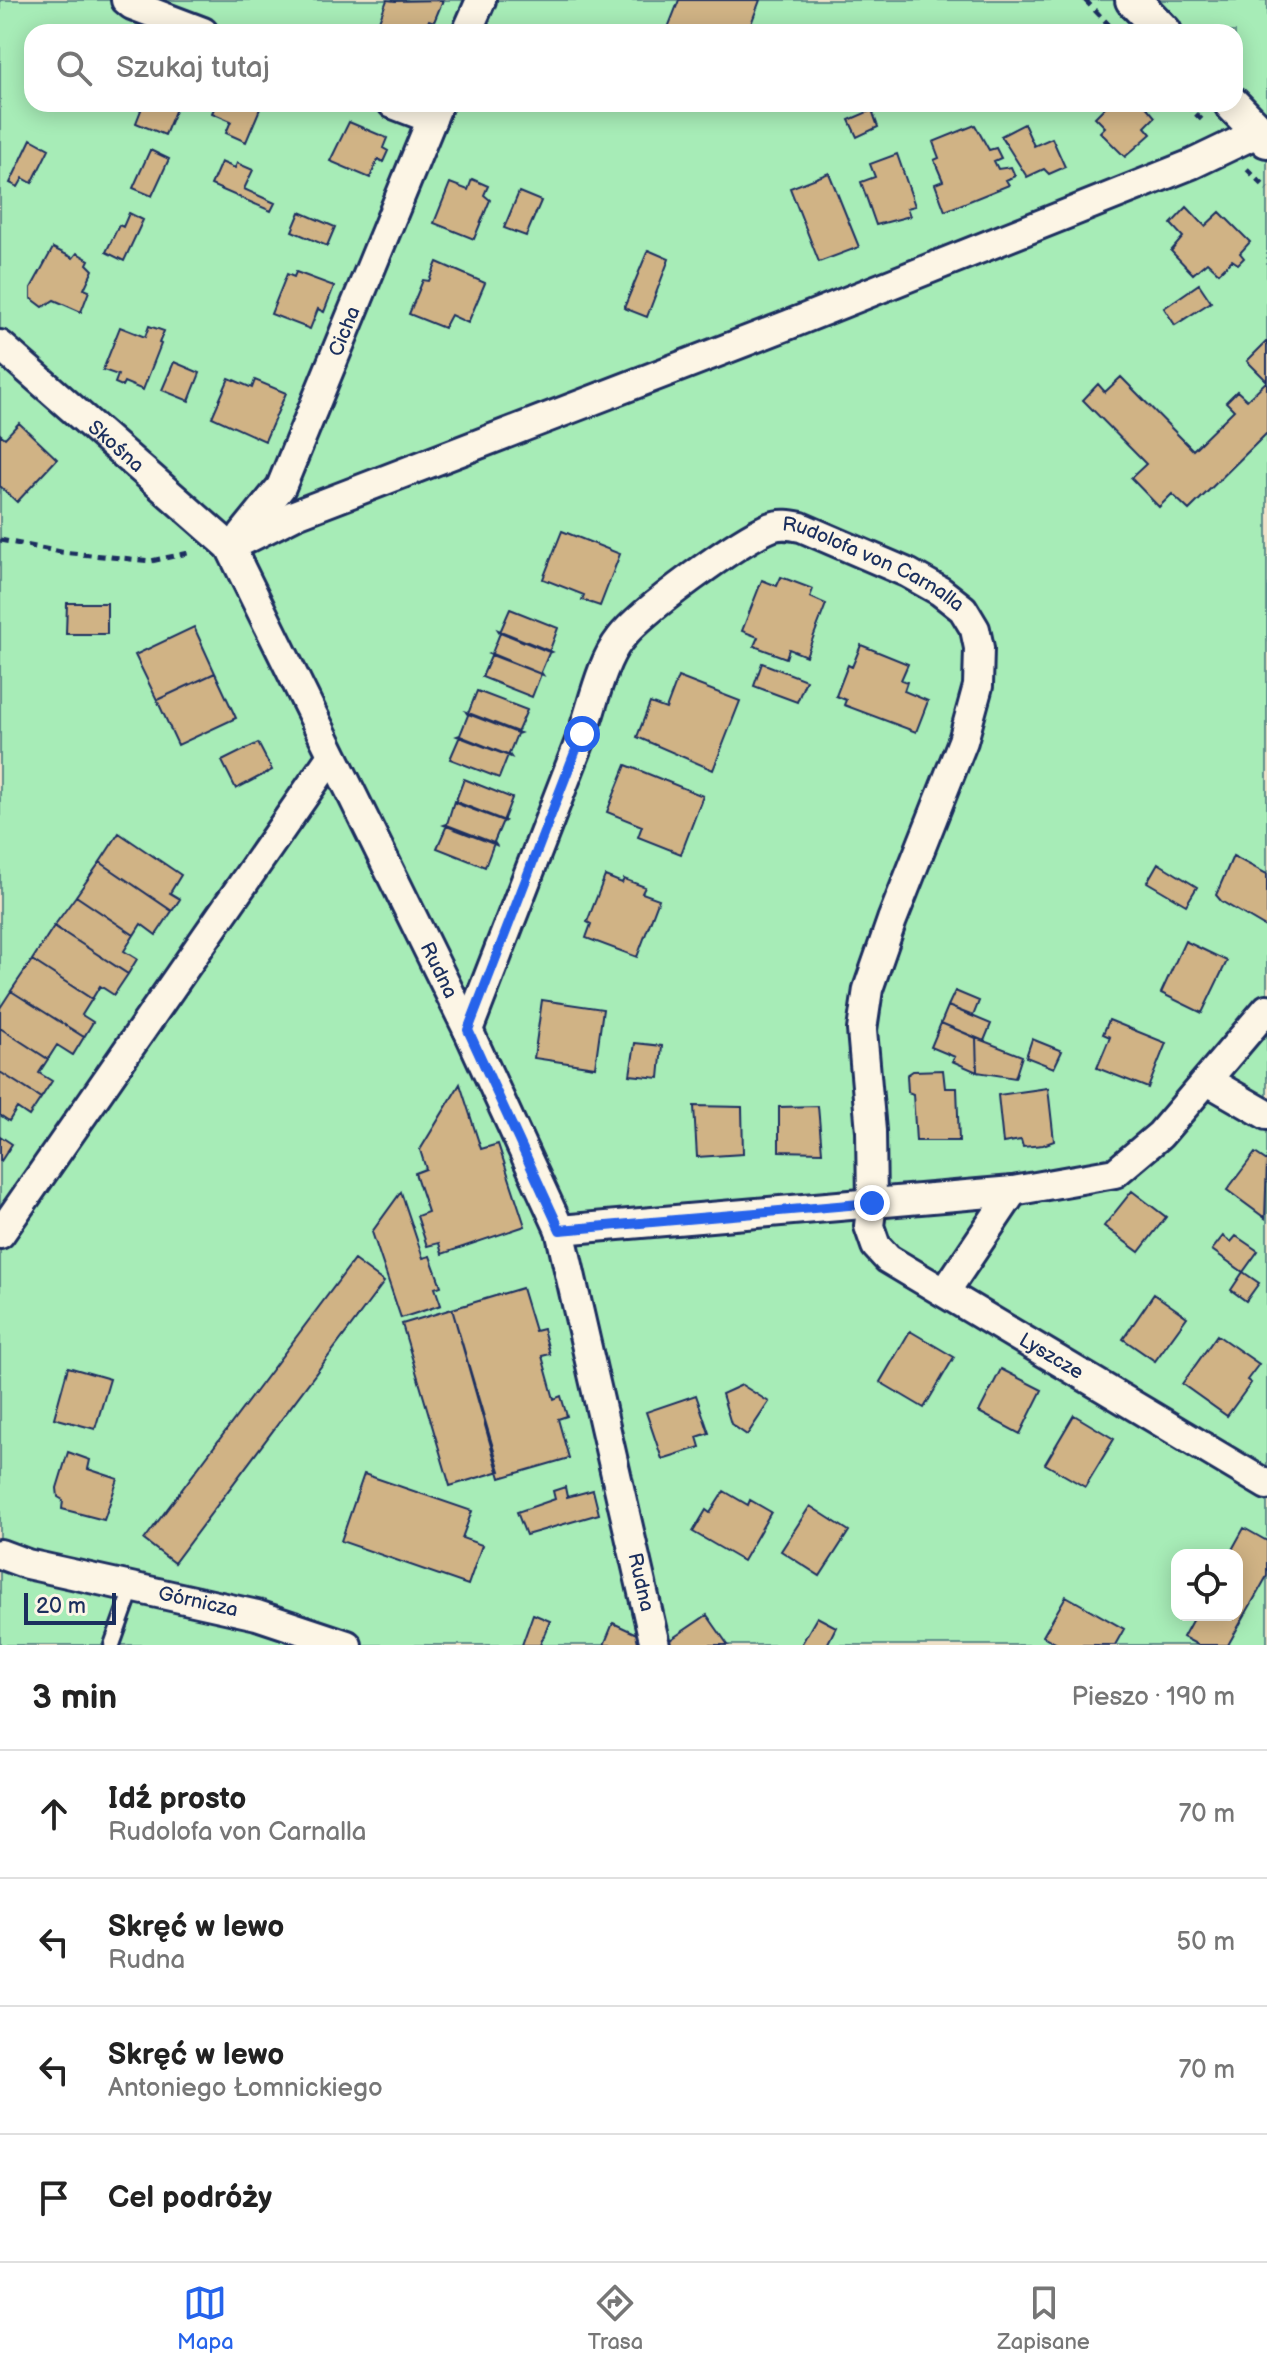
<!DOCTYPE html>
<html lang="pl">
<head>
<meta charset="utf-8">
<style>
	:root { --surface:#fff; --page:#f2f2f2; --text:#222; --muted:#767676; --line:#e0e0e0; --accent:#2563eb }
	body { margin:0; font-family:"Balsamiq Sans",sans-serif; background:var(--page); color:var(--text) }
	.controls { position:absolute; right:24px; bottom:24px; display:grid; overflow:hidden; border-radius:16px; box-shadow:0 4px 20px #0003 }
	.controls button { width:72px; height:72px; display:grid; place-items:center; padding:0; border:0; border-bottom:2px solid var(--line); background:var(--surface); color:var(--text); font:40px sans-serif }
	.scale { position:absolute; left:24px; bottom:20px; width:92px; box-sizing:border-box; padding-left:8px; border:4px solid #1b2f5e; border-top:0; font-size:22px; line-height:28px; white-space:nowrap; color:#1b2f5e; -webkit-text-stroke:6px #fcf5e5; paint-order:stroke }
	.stop { position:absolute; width:24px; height:24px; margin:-18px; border:6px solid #2563eb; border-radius:50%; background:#fff }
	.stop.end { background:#2563eb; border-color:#fff; box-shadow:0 2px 8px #0008 }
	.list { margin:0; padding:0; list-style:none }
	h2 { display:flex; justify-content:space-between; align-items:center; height:104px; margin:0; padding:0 32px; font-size:34px }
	h2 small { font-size:26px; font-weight:400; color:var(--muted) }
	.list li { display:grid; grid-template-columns:52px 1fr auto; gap:24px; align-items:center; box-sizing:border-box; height:128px; padding:0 32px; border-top:2px solid var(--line) }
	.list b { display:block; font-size:30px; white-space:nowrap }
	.list p { margin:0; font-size:26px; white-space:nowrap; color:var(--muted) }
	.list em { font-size:26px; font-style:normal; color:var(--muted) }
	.icon { flex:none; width:44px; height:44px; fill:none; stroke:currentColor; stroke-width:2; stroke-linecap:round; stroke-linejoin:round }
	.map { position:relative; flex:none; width:1267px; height:1645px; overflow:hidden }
	.search { position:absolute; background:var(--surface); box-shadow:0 4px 20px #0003; left:24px; right:24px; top:24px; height:88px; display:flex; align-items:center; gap:20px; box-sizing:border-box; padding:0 28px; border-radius:24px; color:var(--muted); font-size:30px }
	.sheet { height:616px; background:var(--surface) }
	nav { display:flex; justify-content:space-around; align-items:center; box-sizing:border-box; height:112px; border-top:2px solid var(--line); background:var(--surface); font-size:22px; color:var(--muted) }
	nav a { display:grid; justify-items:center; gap:4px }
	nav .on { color:var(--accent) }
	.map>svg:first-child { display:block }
</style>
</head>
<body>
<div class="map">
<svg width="1267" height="1645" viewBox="0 0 1267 1645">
	<rect width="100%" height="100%" fill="#efe1c8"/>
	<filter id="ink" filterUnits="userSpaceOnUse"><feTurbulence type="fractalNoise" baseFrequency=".0125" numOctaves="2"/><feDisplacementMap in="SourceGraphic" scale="16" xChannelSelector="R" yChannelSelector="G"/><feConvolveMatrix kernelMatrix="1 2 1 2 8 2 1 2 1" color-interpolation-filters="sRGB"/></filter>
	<g filter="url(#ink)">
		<path fill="#a7ecb7" stroke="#618e8a" stroke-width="2" fill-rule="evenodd" d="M0 0H1267V1645H0ZM32 32H1235V104H32ZM1177 1555H1237V1615H1177Z"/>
		<path fill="#d0b385" stroke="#1b2f5e" stroke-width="2" d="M387 0 395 1 443 0 434 22 429 20 424 32H407L379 21Z
			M679 0H760L748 32H678L668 28Z
			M128 104H178L165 135 136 123 141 110Z
			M216 104H262L246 142 226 133 231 121 212 113Z
			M1108 104H1144L1155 117 1145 127 1151 134 1125 157 1100 132 1105 127 1095 117Z
			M872 110 878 127 857 137 849 120Z
			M349 122 387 138 383 148 388 151 383 162 378 159 370 178 330 161Z
			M1024 124 1034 146 1052 138 1065 167 1049 174 1044 169 1027 177 1001 136Z
			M975 125 989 150 996 148 1001 158 994 161 998 169 1011 167 1015 176 1006 180 1009 185 945 211 935 184 943 181 934 160 939 158 933 142Z
			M31 139 49 149 32 183 23 178 18 187 10 183Z
			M150 150 169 159 152 196 133 188Z
			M897 154 915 206 907 208 910 216 876 225 861 182 875 177 870 164Z
			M221 162 235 168 237 163 253 170 244 189 275 203 271 211 211 185Z
			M829 173 859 247 819 262 790 188Z
			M472 179 488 186 484 195 490 200 474 239 434 223 450 183 468 190Z
			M519 192 541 201 526 236 504 228Z
			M1187 207 1205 226 1220 212 1250 242 1240 253 1244 258 1238 264 1232 260 1219 273 1207 262 1193 274 1171 251 1183 237 1171 224Z
			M300 212 335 227 327 246 292 231Z
			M129 213 143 220 124 261 106 252 119 225 123 227Z
			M53 248 73 258 77 253 89 260 87 264 93 270 84 289 89 291 81 312 54 300 43 307 31 298V288Z
			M648 250 669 259 647 317 624 308Z
			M437 262 485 283 468 323 451 315 444 328 409 314 421 285 423 280 429 281Z
			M296 272 334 286 324 312 318 309 310 329 271 314 287 274 294 277Z
			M1199 284 1211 302 1175 325 1164 308Z
			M149 326 164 331 159 343 161 344 143 390 124 382 122 386 115 383 118 375 103 370 120 327 145 337Z
			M1266 342H1267V433L1189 510 1172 494 1159 507 1131 478 1146 464 1083 400 1098 384 1105 392 1121 377 1193 450 1234 410 1226 402 1237 391 1247 400 1267 381 1247 361Z
			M174 362 200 373 189 401 162 390Z
			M229 378 252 388 255 380 286 393 265 441 212 417Z
			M19 423 57 459 17 502 0 486V434L5 438Z
			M562 531 620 554 600 606 582 600 584 595 543 579Z
			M781 577 813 589 810 597 826 604 806 656 789 649 786 658 754 646 758 637 742 631 762 580 777 586Z
			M67 603H107V634H66Z
			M510 609 558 628 549 652 500 632Z
			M194 627 215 673 157 700 135 655Z
			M498 630 552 652 549 653 541 672 543 675 489 654 492 653 500 633Z
			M861 645 908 664 901 680 907 682 904 691 928 701 916 732 844 705 846 700 836 696 848 665 852 667Z
			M492 654 541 674 532 697 482 677Z
			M762 663 806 680 797 702 754 686Z
			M215 673 236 718 178 745 157 700Z
			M678 677 740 701 713 770 637 737 650 703 666 709Z
			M477 691 527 710 517 733 468 714Z
			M466 712 520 733 517 734 509 754 511 757 457 736 460 735 468 715Z
			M460 736 508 755 499 778 450 759Z
			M258 743 272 770 236 789 222 761Z
			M626 765 703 796 681 854 638 837 642 826 607 812Z
			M464 779 512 798 503 821 455 803Z
			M454 801 505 821 502 823 494 842 496 845 444 825 447 824Z
			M447 825 494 843 485 867 437 848Z
			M119 833 181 875 170 893 180 899 172 911 100 862Z
			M1233 856 1267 874V928L1221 901 1216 895Z
			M100 862 172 911 156 935 141 924 134 935 76 896Z
			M1158 863 1197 887 1186 905 1147 882Z
			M605 876 622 883 624 879 645 887 642 893 659 899 637 957 586 938 591 924 587 922Z
			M76 896 134 935 124 951 137 959 128 974 54 926Z
			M54 926 128 974 114 995 100 986 92 999 32 960Z
			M1185 941 1227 961 1202 1013 1161 993Z
			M32 960 92 999 82 1015 93 1022 84 1037 11 991Z
			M11 991 84 1037 73 1055 57 1045 48 1059 0 1028V1008Z
			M955 991 979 1001 973 1016 948 1006Z
			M542 1000 603 1009 595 1067 534 1058Z
			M948 1006 991 1024 984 1041 941 1023Z
			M1109 1020 1166 1043 1148 1088 1097 1068 1110 1037 1103 1034Z
			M941 1023 976 1038 977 1072 952 1061 955 1057 931 1047Z
			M0 1028 48 1059 39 1073 52 1081 41 1098 0 1072Z
			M976 1038 1022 1056 1015 1078 977 1072Z
			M1032 1039 1062 1051 1054 1068 1026 1057Z
			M635 1043 662 1046 659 1078 630 1075Z
			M943 1070 945 1088H957L959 1141H916L913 1094 908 1092 907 1075 913 1071Z
			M0 1072 41 1098 29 1116 17 1108 9 1121 0 1115Z
			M460 1084 481 1149 498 1144 525 1226 442 1254 439 1243 427 1246 417 1216 428 1212 415 1173 426 1169 420 1150Z
			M1048 1088 1054 1141 1043 1145 1023 1147 1021 1140 1003 1143 998 1095Z
			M694 1106 742 1107 743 1154 697 1157Z
			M818 1106 822 1152 779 1151V1107Z
			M0 1136 12 1144 1 1161H0Z
			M1255 1153 1267 1161 1265 1218 1227 1190Z
			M1132 1191 1166 1217 1139 1252 1104 1226Z
			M401 1192 423 1258 430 1256 441 1286 435 1288 441 1305 401 1318 372 1232Z
			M1223 1236 1231 1242 1236 1236 1258 1251 1243 1272 1212 1250Z
			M354 1260 384 1282 174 1563 144 1540Z
			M1243 1272 1259 1283 1246 1301 1231 1290Z
			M522 1288 535 1331 543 1329 550 1354 542 1356 554 1399 561 1396 567 1416 558 1419 569 1458 500 1478 452 1309Z
			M1154 1294 1187 1317 1155 1361 1123 1339Z
			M452 1309 500 1471 450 1486 402 1324Z
			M910 1331 954 1357 924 1408 880 1382Z
			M1217 1335 1259 1364 1247 1380 1251 1383 1227 1416 1182 1384Z
			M68 1367 110 1379 95 1429 54 1418Z
			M1001 1369 1042 1390 1020 1434 979 1412Z
			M742 1385 769 1402 747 1435 731 1424 722 1394Z
			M696 1395 709 1433 697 1437 700 1447 662 1459 646 1412Z
			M1074 1415 1114 1439 1085 1487 1045 1464Z
			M68 1452 90 1460 88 1469 118 1479 104 1520 62 1509 63 1500 58 1497 57 1488Z
			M364 1474 472 1511 462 1538 482 1545 468 1585 341 1541Z
			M565 1487 567 1497 593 1490 599 1514 526 1535 517 1512 555 1499 553 1491Z
			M724 1491 748 1505 750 1500 771 1512 743 1561 693 1532 706 1510 710 1513Z
			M810 1506 849 1531 820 1576 781 1551Z
			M1244 1528 1267 1541V1576L1228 1645H1198L1183 1637 1195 1615H1237V1555H1229Z
			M1066 1596 1124 1629 1115 1645H1059L1043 1636Z
			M533 1614 550 1621 540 1645H522Z
			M707 1615 728 1645H669L667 1642Z
			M817 1617 836 1627 827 1645H801Z
			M613 1623 643 1637 644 1645H604Z"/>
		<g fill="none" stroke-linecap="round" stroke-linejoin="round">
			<defs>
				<path id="service" d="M112 1645 132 1589"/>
				<g id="minor">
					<path d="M126 0 132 5 203 32"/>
					<path d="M467 32 481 0"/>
					<path d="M393 104 432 119"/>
					<path id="s1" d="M0 345 230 547 468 1030 560 1230 655 1645"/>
					<path id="s2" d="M242 535 281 487 438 104"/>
					<path d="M230 547 294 515 788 325 1192 164 1259 132"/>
					<path id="s3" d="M468 1030C505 934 543 837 580 741 592 710 600 664 620 639 641 611 739 540 771 527 781 523 791 525 801 527L908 573 940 591 963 609 975 629 979 648 978 686 963 741 892 920 868 989 862 1030 871 1131 872 1203 869 1226 876 1246 888 1259 1267 1485"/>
					<path d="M1208 1081 1267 1115"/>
					<path d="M560 1230 1013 1191 1115 1173 1160 1135 1267 1009"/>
					<path d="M0 1234 331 757"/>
					<path d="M945 1292 1013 1191"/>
					<path id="s4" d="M0 1554 27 1564 257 1615 347 1645"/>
				</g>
				<path id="tertiary" d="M1133 0 1164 32
					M1232 104 1267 140"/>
			</defs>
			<use href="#service" stroke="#1b2f5e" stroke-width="20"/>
			<use href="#minor" stroke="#1b2f5e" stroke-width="34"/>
			<use href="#tertiary" stroke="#1b2f5e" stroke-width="40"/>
			<path stroke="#1b2f5e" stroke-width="5" stroke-dasharray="8 6" stroke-linecap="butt" d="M1085 0 1109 25
				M1186 104 1205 123
				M1247 169 1267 189
				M0 540 61 552 151 561 193 552"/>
			<use href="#service" stroke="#fcf5e5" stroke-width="14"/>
			<use href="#minor" stroke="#fcf5e5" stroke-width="28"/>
			<use href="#tertiary" stroke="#fcf5e5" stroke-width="34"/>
		</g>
	</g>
	<g fill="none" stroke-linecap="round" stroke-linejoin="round" filter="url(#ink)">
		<path stroke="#2563eb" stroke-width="10" d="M582 734 468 1030 560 1230 872 1203"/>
	</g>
	<g text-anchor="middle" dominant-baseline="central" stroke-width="7" stroke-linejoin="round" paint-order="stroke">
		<g font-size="20" fill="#1b2f5e" stroke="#fcf5e5">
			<text stroke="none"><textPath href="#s2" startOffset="230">Cicha</textPath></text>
			<text stroke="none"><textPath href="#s1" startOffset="154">Skośna</textPath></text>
			<text stroke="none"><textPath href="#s3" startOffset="720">Rudolofa von Carnalla</textPath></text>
			<text stroke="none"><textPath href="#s1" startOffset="778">Rudna</textPath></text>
			<text stroke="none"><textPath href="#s3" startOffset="1692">Lyszcze</textPath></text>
			<text stroke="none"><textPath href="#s1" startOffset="1426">Rudna</textPath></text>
			<text stroke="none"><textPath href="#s4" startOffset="204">Górnicza</textPath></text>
		</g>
	</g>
</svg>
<div class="controls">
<button><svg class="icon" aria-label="locate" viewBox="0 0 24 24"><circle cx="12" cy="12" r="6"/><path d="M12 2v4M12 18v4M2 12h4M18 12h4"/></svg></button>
</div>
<div class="scale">20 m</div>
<div class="stop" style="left:582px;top:734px"></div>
<div class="stop end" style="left:872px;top:1203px"></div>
<div class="search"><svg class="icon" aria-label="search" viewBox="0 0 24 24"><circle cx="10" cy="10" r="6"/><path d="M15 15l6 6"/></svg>Szukaj tutaj</div>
</div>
<section class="sheet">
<h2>3 min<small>Pieszo · 190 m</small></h2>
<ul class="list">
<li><svg class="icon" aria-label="ahead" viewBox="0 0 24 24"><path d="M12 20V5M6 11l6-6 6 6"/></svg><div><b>Idź prosto</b><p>Rudolofa von Carnalla</p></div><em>70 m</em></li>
<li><svg class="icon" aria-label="left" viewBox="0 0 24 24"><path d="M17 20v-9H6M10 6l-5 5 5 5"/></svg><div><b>Skręć w lewo</b><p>Rudna</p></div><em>50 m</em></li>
<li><svg class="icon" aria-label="left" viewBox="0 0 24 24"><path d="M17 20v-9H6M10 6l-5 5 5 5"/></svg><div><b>Skręć w lewo</b><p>Antoniego Łomnickiego</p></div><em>70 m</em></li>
<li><svg class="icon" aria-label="arrive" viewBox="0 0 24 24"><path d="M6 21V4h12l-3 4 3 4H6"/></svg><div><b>Cel podróży</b></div></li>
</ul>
</section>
<nav>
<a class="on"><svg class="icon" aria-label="map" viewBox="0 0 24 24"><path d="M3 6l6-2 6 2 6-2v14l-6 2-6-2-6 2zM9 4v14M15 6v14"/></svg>Mapa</a>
<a><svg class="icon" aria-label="directions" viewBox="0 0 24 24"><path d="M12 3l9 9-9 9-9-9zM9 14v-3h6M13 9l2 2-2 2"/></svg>Trasa</a>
<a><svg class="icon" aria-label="saved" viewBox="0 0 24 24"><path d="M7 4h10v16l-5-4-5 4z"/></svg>Zapisane</a>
</nav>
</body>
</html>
